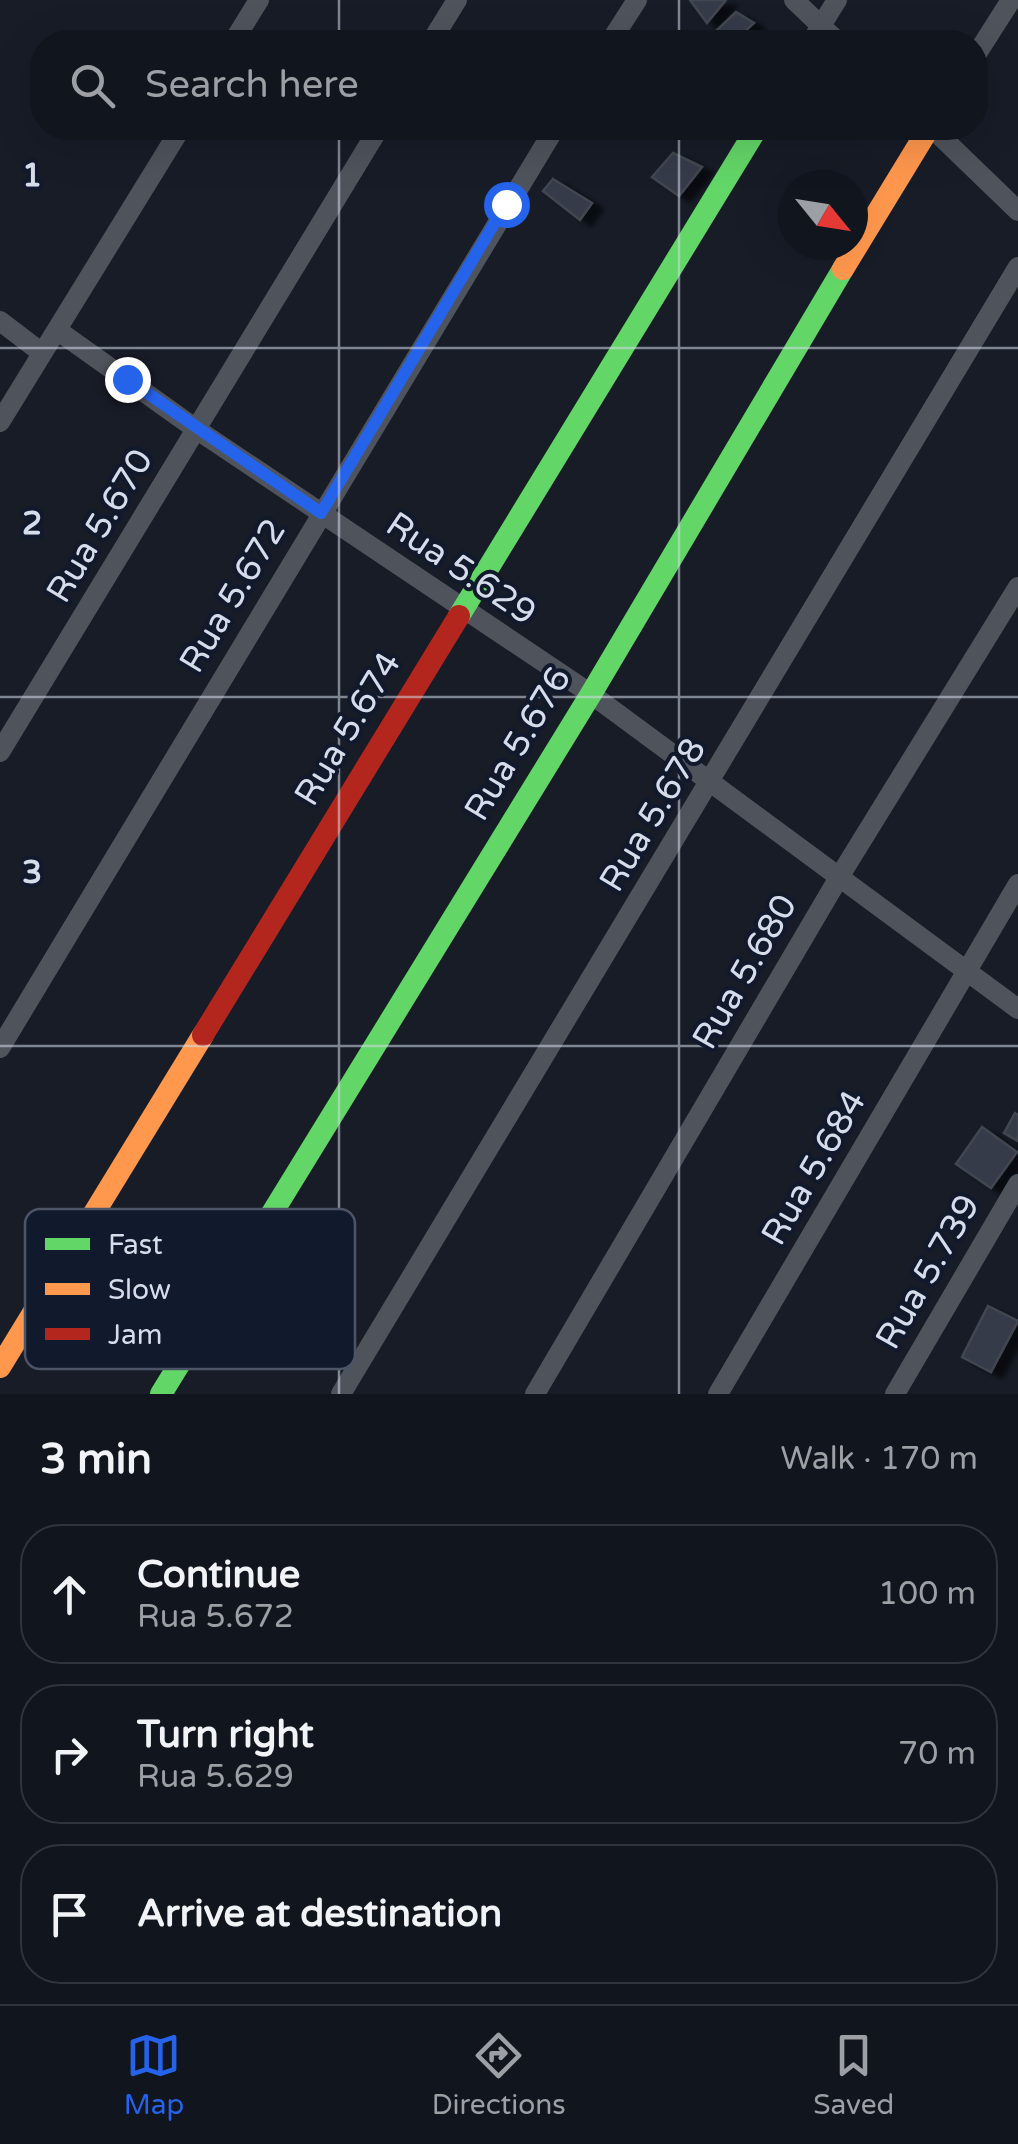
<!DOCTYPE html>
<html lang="en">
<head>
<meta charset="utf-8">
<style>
	:root { --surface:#11151d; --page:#1e222a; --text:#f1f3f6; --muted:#9c9fa4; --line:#30343b; --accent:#2563eb }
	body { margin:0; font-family:"Varela Round",sans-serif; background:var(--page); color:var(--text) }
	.compass { position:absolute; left:778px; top:170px; width:90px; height:90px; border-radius:50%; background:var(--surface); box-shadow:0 10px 40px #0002; rotate:120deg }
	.stop { position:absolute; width:30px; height:30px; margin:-22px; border:8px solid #2563eb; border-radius:50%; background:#fff }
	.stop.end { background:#2563eb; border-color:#fff; box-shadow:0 2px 10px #0008 }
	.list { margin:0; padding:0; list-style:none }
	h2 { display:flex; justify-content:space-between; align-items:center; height:130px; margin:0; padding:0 40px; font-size:42px }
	h2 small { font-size:32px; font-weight:400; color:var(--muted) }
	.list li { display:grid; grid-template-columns:65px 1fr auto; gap:30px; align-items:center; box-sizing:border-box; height:140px; margin:0 20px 20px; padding:0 20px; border:2px solid var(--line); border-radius:40px }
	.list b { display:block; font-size:38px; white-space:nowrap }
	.list p { margin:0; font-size:32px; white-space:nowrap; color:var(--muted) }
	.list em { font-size:32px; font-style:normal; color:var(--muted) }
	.icon { flex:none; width:55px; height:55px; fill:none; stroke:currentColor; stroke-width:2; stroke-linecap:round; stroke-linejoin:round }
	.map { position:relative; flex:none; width:1018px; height:1394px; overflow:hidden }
	.search { position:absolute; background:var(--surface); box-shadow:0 10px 40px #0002; left:30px; right:30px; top:30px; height:110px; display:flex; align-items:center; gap:25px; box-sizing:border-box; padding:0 35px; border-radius:40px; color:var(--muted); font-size:38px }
	.sheet { height:610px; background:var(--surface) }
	nav { display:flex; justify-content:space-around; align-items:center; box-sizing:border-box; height:140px; border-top:2px solid var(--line); background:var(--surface); font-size:28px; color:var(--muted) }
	nav a { display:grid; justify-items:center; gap:5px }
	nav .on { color:var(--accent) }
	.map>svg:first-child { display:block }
</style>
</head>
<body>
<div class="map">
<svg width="1018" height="1394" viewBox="0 0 1018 1394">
	<defs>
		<filter id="shadow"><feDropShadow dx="11" dy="6" stdDeviation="2.5" flood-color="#0009"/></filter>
	</defs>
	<rect width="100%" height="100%" fill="#171c27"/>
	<path fill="#353b4a" stroke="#424750" stroke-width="2.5" filter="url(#shadow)" d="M690 0H726L707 23Z
		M736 12 754 23 733 42 716 31Z
		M673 153 702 167 679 196 652 177Z
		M553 179 592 203 580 220 543 191Z
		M1015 1113 1018 1115V1141L1004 1133Z
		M982 1127 1017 1152 991 1188 956 1164Z
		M988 1306 1018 1321 991 1372 962 1357Z"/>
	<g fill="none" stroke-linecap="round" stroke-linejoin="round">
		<path stroke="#4f535c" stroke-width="20" d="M794 0 838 42
			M233 42 259 0
			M431 42 457 0
			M610 42 637 0
			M811 42 837 0
			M976 55 1011 0
			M932 128 1018 211
			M0 321 42 353
			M57 330 196 429 591 694 1018 1009
			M0 422 181 128
			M0 752 379 128
			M0 1048 555 128
			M341 1394 1018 267
			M535 1394 838 879 1018 587
			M718 1394 1018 884
			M895 1394 1018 1184"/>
		<path stroke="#63d668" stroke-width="22" d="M459 616 757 128
			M161 1394 591 694 843 269"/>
		<path stroke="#ff974d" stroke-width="22" d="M843 269 929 128
			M0 1367 203 1035"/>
		<path stroke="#b3261e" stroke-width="22" d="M203 1035 459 616"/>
	</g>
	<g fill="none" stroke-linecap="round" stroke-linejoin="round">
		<path stroke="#2563eb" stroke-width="12" d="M127 379 321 513 506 204"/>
	</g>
	<path fill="none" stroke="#d6dcea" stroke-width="2.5" stroke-opacity="0.55" d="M339 0V42M679 0V42M339 128V1394M679 128V1394M0 348H1018M0 697H1018M0 1046H1018"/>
	<g text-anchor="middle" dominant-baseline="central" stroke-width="8" stroke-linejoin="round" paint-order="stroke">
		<g font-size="35" fill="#d6dcea" stroke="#111a2d">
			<text transform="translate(100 526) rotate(-59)">Rua 5.670</text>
			<text transform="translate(461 569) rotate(34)">Rua 5.629</text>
			<text transform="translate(233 596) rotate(-59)">Rua 5.672</text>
			<text transform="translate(348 729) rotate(-59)">Rua 5.674</text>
			<text transform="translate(518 744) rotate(-59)">Rua 5.676</text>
			<text transform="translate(653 815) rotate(-59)">Rua 5.678</text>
			<text transform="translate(745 972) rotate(-60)">Rua 5.680</text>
			<text transform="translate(814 1168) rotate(-60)">Rua 5.684</text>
			<text transform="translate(928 1272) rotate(-60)">Rua 5.739</text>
		</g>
	</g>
	<rect x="25" y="1209" width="330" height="160" rx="15" fill="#111a2d" stroke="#4c5466" stroke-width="2.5"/>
	<rect x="45" y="1238" width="45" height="12" fill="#63d668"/>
	<rect x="45" y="1283" width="45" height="12" fill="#ff974d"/>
	<rect x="45" y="1328" width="45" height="12" fill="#b3261e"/>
	<g font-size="28" fill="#d6dcea">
		<text x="108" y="1254">Fast</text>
		<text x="108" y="1299">Slow</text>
		<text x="108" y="1344">Jam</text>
	</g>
	<g font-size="32" text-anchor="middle" font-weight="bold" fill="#d6dcea" stroke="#111a2d" stroke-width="8" stroke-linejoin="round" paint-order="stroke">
		<text x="32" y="186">1</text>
		<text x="32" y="534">2</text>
		<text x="32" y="883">3</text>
	</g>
</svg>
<svg class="compass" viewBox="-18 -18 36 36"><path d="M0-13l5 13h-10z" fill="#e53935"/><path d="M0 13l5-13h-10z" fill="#9c9fa4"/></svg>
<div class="stop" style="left:506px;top:204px"></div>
<div class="stop end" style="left:127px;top:379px"></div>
<div class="search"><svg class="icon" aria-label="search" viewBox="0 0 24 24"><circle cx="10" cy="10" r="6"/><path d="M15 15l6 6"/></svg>Search here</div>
</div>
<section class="sheet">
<h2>3 min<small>Walk · 170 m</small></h2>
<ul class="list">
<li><svg class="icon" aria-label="ahead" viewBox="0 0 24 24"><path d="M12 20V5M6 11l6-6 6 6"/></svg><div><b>Continue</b><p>Rua 5.672</p></div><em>100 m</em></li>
<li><svg class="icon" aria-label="right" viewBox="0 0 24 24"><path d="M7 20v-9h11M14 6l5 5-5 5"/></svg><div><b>Turn right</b><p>Rua 5.629</p></div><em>70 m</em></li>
<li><svg class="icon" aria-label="arrive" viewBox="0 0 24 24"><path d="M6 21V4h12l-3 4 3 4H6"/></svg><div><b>Arrive at destination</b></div></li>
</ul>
</section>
<nav>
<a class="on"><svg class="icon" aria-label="map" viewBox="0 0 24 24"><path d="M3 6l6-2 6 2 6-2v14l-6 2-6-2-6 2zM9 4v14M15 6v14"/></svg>Map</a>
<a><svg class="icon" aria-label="directions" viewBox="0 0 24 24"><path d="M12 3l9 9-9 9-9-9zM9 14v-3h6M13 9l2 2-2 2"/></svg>Directions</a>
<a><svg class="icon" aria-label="saved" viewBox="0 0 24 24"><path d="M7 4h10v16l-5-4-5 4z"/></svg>Saved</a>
</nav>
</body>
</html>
